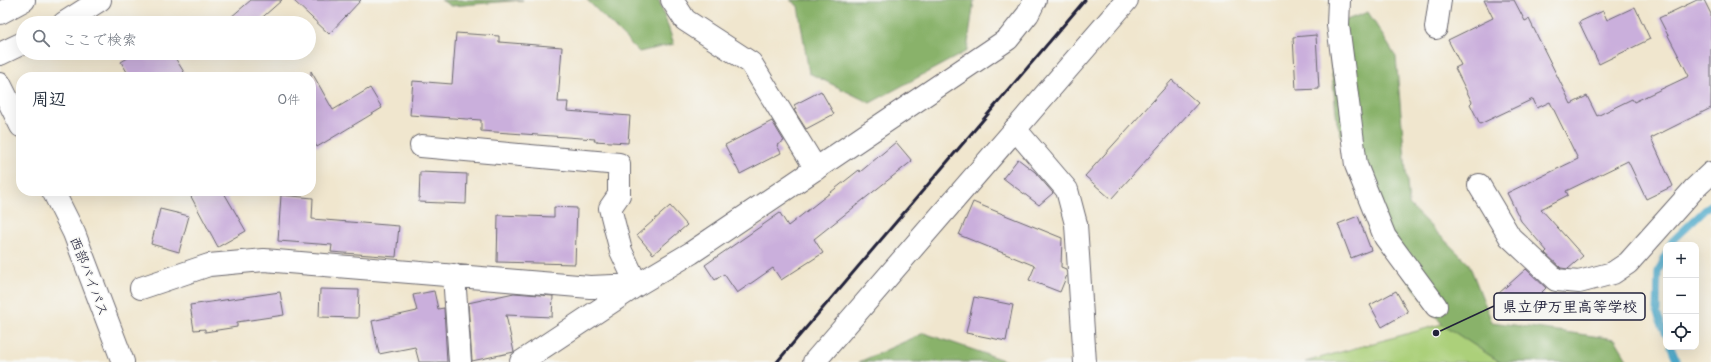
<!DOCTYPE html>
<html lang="ja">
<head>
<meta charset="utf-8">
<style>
	:root { --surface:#fff; --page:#f6f6f7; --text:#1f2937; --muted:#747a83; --line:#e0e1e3 }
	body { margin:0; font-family:"Playpen Sans","Klee One",sans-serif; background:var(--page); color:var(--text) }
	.controls { position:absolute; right:12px; bottom:12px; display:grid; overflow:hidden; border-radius:8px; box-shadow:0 4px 16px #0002 }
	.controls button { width:36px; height:36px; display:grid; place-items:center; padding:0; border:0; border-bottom:1px solid var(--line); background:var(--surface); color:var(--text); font:20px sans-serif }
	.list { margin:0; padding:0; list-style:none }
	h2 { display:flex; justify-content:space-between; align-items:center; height:52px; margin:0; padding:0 16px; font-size:17px }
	h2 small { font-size:13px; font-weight:400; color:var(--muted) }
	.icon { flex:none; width:22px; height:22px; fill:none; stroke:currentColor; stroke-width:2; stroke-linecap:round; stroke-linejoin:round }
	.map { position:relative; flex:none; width:1711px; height:362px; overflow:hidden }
	.search { position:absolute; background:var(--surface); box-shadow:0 4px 16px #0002; left:16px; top:16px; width:300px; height:44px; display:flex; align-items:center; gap:10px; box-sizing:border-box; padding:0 14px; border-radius:22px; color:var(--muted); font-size:15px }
	.panel { position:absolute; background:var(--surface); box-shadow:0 4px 16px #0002; left:16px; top:72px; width:300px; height:124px; border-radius:16px }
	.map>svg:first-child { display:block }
</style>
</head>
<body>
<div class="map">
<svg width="1711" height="362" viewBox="0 0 1711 362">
	<rect width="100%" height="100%" fill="#f6f6f2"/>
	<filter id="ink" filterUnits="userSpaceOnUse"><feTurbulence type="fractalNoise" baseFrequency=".025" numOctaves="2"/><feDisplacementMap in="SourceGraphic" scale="8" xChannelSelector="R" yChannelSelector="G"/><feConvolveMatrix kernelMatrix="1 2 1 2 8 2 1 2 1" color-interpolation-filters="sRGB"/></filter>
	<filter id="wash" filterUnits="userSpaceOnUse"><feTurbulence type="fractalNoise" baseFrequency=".012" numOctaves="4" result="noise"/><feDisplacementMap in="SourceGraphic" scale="16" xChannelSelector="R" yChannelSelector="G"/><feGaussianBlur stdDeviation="0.9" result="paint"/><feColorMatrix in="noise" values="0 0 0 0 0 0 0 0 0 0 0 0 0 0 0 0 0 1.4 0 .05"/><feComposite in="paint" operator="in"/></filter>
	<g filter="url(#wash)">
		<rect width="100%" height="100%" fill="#f0e6ce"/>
		<path fill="#acd07a" stroke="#67795a" d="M1442 324 1500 362H1305Z"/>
		<path fill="#89b26a" stroke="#566a52" d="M441 0H523L451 6Z
			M587 0H659L674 44 639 52Z
			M790 0H974L967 51 870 103 809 73 798 6Z
			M1368 12 1396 57 1409 205 1469 264 1492 322 1615 339 1629 362H1500L1442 324 1375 238 1337 122 1327 27Z
			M924 333 1009 362H859Z"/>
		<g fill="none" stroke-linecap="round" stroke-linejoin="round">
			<path stroke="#4ba9ca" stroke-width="7" d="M1670 245 1672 241 1711 204
				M1666 254 1658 272 1657 313 1666 335
				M1671 347 1677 362"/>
		</g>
		<g id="blocks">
			<path fill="#caafdc" d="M251 0H282L256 23H224Z
				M293 0H361L329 34Z
				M1484 0H1514L1525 21 1529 19 1571 104 1587 96 1597 116 1632 99 1634 102 1689 76 1659 18 1697 0H1704L1711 14V108L1651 138 1673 186 1646 199 1628 161 1566 191 1568 195 1541 209 1583 256 1568 269 1561 268 1545 253 1547 251 1521 221 1507 193 1578 159 1550 102 1537 108 1533 99 1480 124 1470 104 1472 102 1455 68 1461 65 1448 40 1493 18Z
				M1635 7 1650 39 1599 64 1579 22 1603 11 1607 20Z
				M456 33 499 36V42L562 47 558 102H568L567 111 630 116 628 143 594 141 595 139 481 131V120L410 115 413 81 452 84Z
				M1316 35 1319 89 1296 90 1293 37Z
				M136 53H172L187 77H130L121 62Z
				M311 71 333 110 370 88 382 108 317 147 311 137Z
				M1172 80 1198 103 1111 199 1085 176Z
				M821 91 834 114 806 129 794 110 796 109 794 105Z
				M772 121 784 141 777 145 781 153 740 174 725 145Z
				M896 142 912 161 814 239 823 253 781 280 773 268 737 293 724 274 715 280 705 265 780 213 788 226 859 170 860 172Z
				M1018 159 1035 172 1053 193 1039 205 1003 178Z
				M420 172 467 174 466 204 419 202Z
				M188 191H223L246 231 218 247Z
				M281 195 313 198 312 219 399 226 396 257 331 252 332 245 278 241Z
				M973 202 1062 238 1061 267 1066 269 1067 275 1060 292 1029 280 1035 266 959 235Z
				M670 206 687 225 653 254 637 235Z
				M554 207 577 208 575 264 497 262 498 215 554 217Z
				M160 209 189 216 179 252 151 244Z
				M1358 216 1371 250 1351 258 1338 224Z
				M1526 269 1546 288 1542 292 1551 302 1537 314 1524 299 1512 310 1498 294Z
				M320 289 359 290 358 318 319 317Z
				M434 291 438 309 444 308 447 362H419L415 347 379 354 372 321 417 311 413 295Z
				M1396 291 1408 312 1382 327 1370 305Z
				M280 292 284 315 237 322V327L205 332V329L194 330 190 305Z
				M514 293 553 296 552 317 506 315 514 352 472 361 468 303Z
				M974 297 1013 305 1006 341 966 333Z"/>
		</g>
	</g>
	<g filter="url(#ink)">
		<use href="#blocks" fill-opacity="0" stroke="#6a676e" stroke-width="1"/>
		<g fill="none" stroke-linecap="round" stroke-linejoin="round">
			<defs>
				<path id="minor" d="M672 0 685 20 751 63 816 169
					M1339 0 1338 25 1356 165 1385 237 1436 306
					M1436 28 1440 0
					M1015 129 1067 190 1076 224 1085 362
					M1479 185 1510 237 1556 280 1579 282 1613 273 1628 263 1694 189 1711 173
					M454 275 460 362
					M141 288 209 265 264 260 590 287 637 285 621 251 610 208 619 195V164L421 146
					M521 362 637 285 691 253 1008 39 1028 14 1035 0"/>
				<path id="tertiary" d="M814 362 1127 0"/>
				<path id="trunk" d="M0 13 24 0
					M64 23 100 0
					M0 54 23 43
					M0 84 21 126
					M53 191 74 233 123 362"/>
			</defs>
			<use href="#minor" stroke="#6a676e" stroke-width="24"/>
			<use href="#tertiary" stroke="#6a676e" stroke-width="24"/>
			<use href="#trunk" stroke="#6a676e" stroke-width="24"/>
			<use href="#minor" stroke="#fff" stroke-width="22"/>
			<use href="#tertiary" stroke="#fff" stroke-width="22"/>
			<use href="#trunk" stroke="#fff" stroke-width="22"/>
			<path stroke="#22223b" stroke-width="3" d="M777 362 1085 0"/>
		</g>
	</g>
	<g text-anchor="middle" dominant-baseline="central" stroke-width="3" stroke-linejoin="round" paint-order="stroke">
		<g font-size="14" fill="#22223b" stroke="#f6f6f2">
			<text transform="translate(90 276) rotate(69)">西部バイパス</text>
		</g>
	</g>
	<path fill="none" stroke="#22223b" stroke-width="1.5" d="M1436 333L1494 306"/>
	<circle fill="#22223b" stroke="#f6f6f2" stroke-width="1.5" cx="1436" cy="333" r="4"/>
	<rect fill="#f6f6f2" stroke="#22223b" stroke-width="1.5" x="1494" y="293" width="151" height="27" rx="4"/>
	<g font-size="15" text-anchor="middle" font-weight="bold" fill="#22223b">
		<text x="1570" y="312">県立伊万里高等学校</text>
	</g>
</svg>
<div class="controls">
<button>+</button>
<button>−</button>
<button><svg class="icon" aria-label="locate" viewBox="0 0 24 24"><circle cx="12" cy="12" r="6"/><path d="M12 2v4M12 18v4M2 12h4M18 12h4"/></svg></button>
</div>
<div class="search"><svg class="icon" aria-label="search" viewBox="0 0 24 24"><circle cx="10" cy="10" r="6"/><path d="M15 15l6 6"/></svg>ここで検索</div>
<section class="panel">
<h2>周辺<small>0件</small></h2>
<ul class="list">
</ul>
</section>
</div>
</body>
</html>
